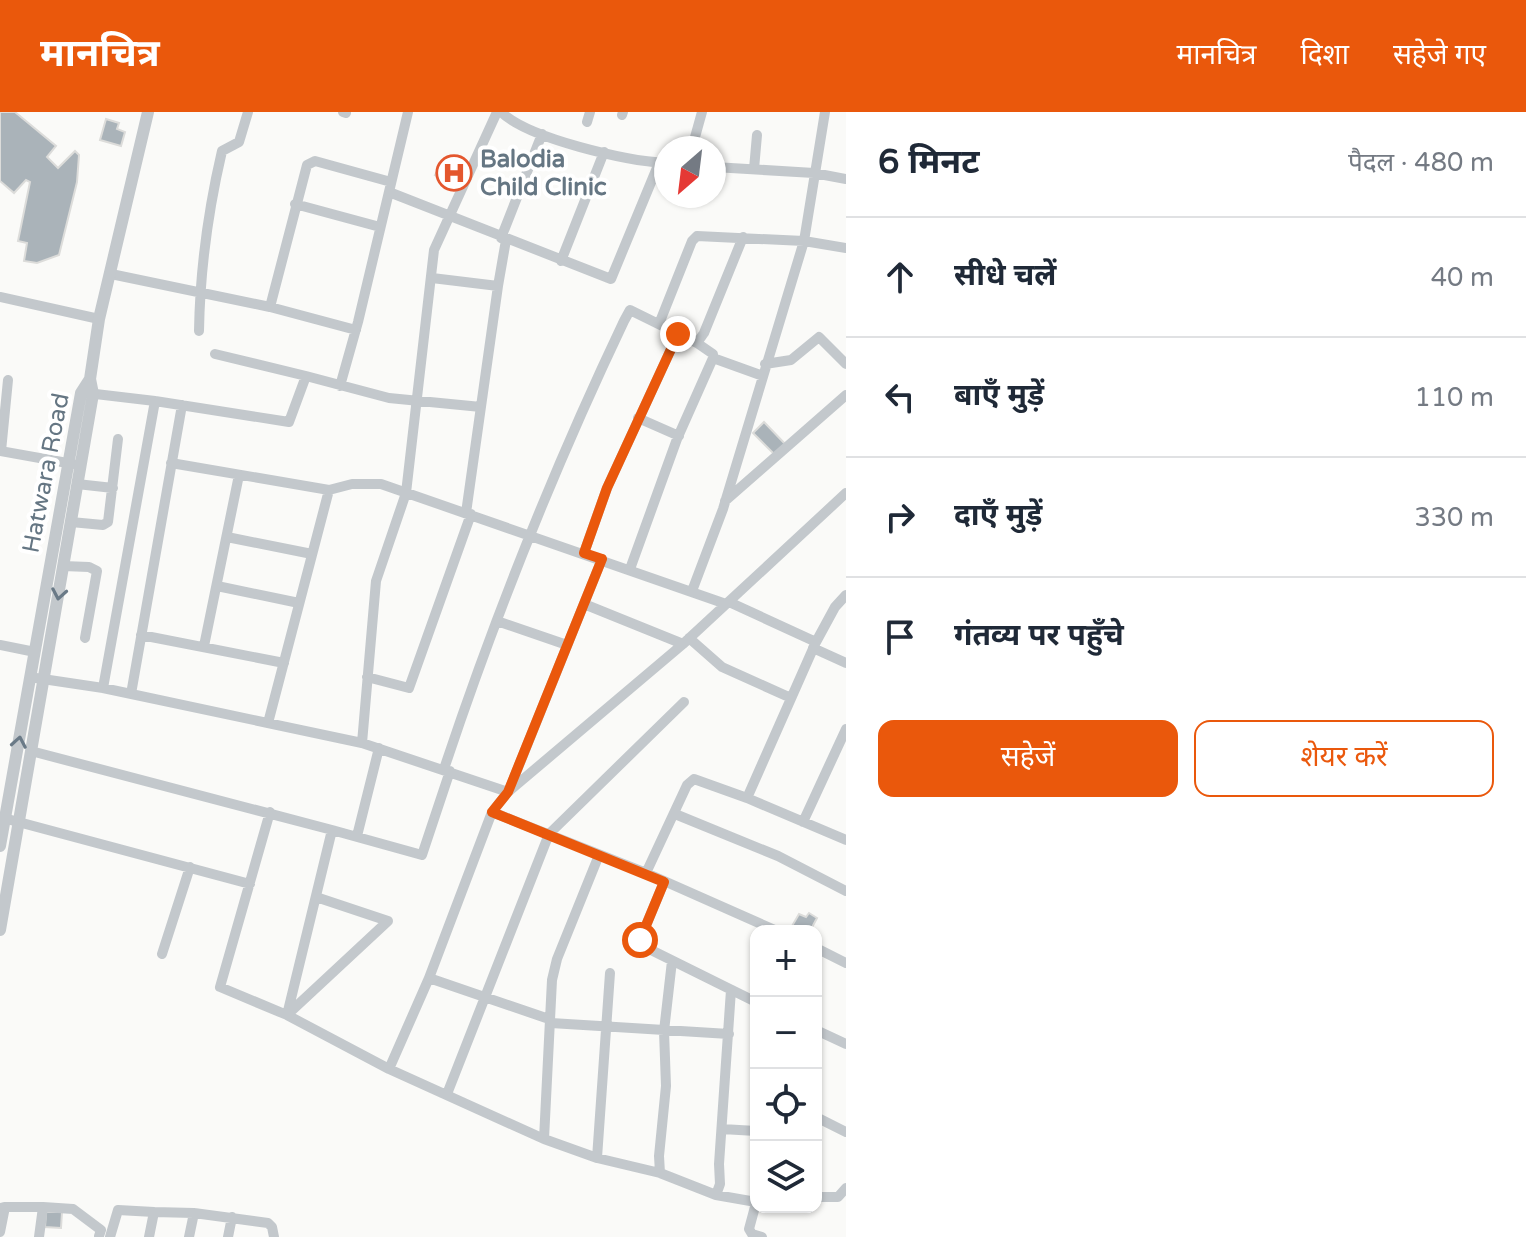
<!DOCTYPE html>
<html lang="hi">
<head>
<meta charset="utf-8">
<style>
	:root { --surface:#fff; --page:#f6f6f7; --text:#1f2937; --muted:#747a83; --line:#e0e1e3; --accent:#ea580c }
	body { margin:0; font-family:"Varela Round","Noto Sans Devanagari",sans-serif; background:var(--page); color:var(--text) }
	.controls { position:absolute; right:24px; bottom:24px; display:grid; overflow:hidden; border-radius:16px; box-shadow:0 2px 6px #0004 }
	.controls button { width:72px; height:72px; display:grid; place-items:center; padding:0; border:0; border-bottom:2px solid var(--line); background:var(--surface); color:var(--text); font:40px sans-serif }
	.compass { position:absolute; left:654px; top:24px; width:72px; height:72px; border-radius:50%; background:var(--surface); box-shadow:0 2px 6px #0004; rotate:208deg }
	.stop { position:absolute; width:24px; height:24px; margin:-18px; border:6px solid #ea580c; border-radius:50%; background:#fff }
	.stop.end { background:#ea580c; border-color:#fff; box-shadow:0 2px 8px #0008 }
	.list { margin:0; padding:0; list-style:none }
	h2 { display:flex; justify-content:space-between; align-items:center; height:104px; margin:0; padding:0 32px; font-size:34px }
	h2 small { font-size:26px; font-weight:400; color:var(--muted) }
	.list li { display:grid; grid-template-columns:52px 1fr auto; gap:24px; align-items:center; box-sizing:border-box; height:120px; padding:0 32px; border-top:2px solid var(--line) }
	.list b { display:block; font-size:30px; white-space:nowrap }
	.list em { font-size:26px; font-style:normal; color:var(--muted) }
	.actions { display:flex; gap:16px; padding:24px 32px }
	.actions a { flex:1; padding:18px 0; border:2px solid var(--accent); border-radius:16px; text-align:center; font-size:28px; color:var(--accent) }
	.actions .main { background:var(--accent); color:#fff }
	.icon { flex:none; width:44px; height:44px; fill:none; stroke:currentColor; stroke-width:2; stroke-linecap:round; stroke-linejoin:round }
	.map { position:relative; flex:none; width:846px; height:1125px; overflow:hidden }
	header { display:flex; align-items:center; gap:48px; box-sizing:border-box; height:112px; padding:0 40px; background:var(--accent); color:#fff }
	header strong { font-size:38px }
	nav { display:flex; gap:44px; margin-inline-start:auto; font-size:28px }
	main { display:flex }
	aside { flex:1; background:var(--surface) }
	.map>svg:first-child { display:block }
</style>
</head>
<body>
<header>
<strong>मानचित्र</strong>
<nav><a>मानचित्र</a><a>दिशा</a><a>सहेजे गए</a></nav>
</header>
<main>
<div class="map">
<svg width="846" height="1125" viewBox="0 0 846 1125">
	<rect width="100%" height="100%" fill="#fafaf8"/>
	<path fill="#aab3b9" stroke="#dcdcda" stroke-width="2" d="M0 0H15L56 34 47 45 58 56 75 39 79 43 77 70 59 143 37 151 24 149 27 131 18 129 30 70 26 68 14 81 0 69Z
		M106 7 119 11 117 17 125 20 121 34 100 28Z
		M444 47 466 59 457 75 435 63Z
		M764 310 787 334 775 343 753 321Z
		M809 801 817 806 810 819H801L792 814 799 802 806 805Z
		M46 1100H62L61 1116 45 1115Z"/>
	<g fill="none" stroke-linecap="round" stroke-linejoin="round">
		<path stroke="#c3c8cc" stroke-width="10" d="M343 0 346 1
			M501 0C529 27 627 49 666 51
			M622 3 623 0
			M587 10 590 0
			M692 36 702 0
			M714 55 814 61 846 67
			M754 57 757 23
			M389 80 611 167 659 51
			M295 92 380 115
			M501 126 542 22
			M561 149 604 40
			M111 162 270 195
			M432 166 498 174 466 401
			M498 174 506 128
			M0 185 99 207
			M659 212 692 129 697 124 804 129 846 136
			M356 218 270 195 307 53 315 49 391 70
			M199 219C200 158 208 99 222 39L239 30 248 0
			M215 242 306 264
			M713 246 763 264
			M765 252 791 248 819 225 846 252
			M340 274 358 210 408 0
			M87 281 155 289 289 310 306 264 389 286 481 295
			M638 306 679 324
			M0 339 73 352
			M1 339 8 268
			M171 351 329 378 352 372H381L726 492
			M77 372 113 376
			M725 389 846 283
			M71 410 103 413 108 410 118 327
			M227 425 312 442
			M584 441 607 376 678 222
			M63 454 89 455 97 459 85 526
			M630 457 677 327 713 246V242L697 231
			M217 474 299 491
			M692 479 723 397 804 129 825 0
			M729 490 816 530
			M584 492 683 532
			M497 509 567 533
			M141 523 284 551
			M689 526 722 555 791 586
			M0 533 35 540
			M204 534 239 363
			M813 536 846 551
			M367 565 409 576 471 402
			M36 566 103 576 362 631 508 680
			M103 576 155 289
			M131 582 182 293
			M268 611 329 378
			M362 631 376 469 406 381 434 138 497 0
			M31 639 332 718 287 903 389 957 544 1027 597 1046 610 861
			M444 657C495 504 555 354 624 209L630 198 697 231 704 221 743 125
			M509 678 602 447
			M747 686 846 728
			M270 700 220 875 287 903 388 809 316 785
			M492 700 646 761 777 819
			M675 702 778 744 846 779
			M0 705 250 772
			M803 710 846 617
			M332 718 422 743 450 659
			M357 724 379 636
			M646 761 687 673 694 667 747 686 816 530 835 495 846 483
			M664 770 640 828 641 833 756 890
			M816 836 846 851
			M162 842 190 755
			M429 866 549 907
			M551 911 729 922
			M816 918 846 932
			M389 957 429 866 492 700 508 680 683 532 846 381
			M447 982 549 722 684 590
			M816 1005 846 1020
			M722 1017 756 1019
			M544 1027 552 868 557 847 599 743
			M597 1046 660 1061 659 1044 666 974 664 919 672 849
			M660 1061 716 1083 720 1072 719 1052 731 878
			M716 1083 756 1090
			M816 1085H838L846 1076
			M756 1091 749 1117 752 1122 762 1125
			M5 1095H43L39 1125
			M43 1095 73 1097 101 1118 99 1124
			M0 1096 5 1095 0 1120
			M154 1100 194 1101 268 1111 272 1115 274 1125
			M110 1125 118 1098 154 1100 149 1125
			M189 1125 194 1101
			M228 1125 232 1105"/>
		<path stroke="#c3c8cc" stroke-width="12" d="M0 734 81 281 90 267 99 207 148 0
			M0 818 93 282 90 267"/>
	</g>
	<defs><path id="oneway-chevron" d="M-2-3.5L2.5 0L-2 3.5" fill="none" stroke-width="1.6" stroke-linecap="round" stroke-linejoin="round" transform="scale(2)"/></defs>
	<g stroke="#6a7a87">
		<use href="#oneway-chevron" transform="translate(59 482) rotate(100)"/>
		<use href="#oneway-chevron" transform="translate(19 630) rotate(-80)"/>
	</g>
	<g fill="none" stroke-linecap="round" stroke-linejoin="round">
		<path stroke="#ea580c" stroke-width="10" d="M640 828 664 770 492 700 508 680 602 447 584 441 607 376 678 222"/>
	</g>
	<defs>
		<symbol id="hospital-ring" viewBox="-11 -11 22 22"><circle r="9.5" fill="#fff" stroke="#e4572e" stroke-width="1.5"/><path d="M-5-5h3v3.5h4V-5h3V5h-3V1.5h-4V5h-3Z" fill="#e4572e"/></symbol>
	</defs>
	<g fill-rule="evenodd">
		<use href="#hospital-ring" x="434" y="41" width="40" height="40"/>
	</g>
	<g text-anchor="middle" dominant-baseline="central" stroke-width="8" stroke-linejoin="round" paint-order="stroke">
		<g font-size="24" font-weight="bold" fill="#657683" stroke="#fff" text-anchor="start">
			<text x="480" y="47">Balodia<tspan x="480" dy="28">Child Clinic</tspan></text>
		</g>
		<g font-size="24" fill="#657683" stroke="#fff">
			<text transform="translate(46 361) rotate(-79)">Hatwara Road</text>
		</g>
	</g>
</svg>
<div class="controls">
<button>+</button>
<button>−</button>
<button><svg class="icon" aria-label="locate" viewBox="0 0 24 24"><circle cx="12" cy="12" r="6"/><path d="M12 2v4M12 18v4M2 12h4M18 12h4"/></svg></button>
<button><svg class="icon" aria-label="layers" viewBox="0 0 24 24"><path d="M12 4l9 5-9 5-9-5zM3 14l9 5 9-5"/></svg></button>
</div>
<svg class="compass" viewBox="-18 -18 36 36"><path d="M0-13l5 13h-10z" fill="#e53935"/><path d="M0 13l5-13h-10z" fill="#747a83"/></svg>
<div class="stop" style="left:640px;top:828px"></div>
<div class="stop end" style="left:678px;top:222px"></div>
</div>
<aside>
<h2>6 मिनट<small>पैदल · 480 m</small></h2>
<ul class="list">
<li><svg class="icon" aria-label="ahead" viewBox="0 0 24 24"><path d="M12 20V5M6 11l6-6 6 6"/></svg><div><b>सीधे चलें</b></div><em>40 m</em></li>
<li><svg class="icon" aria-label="left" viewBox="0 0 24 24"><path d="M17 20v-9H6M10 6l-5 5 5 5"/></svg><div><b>बाएँ मुड़ें</b></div><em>110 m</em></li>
<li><svg class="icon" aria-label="right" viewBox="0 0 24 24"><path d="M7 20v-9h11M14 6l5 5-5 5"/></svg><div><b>दाएँ मुड़ें</b></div><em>330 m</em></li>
<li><svg class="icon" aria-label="arrive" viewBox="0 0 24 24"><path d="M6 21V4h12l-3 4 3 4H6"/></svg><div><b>गंतव्य पर पहुँचे</b></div></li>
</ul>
<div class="actions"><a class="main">सहेजें</a><a>शेयर करें</a></div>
</aside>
</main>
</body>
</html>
